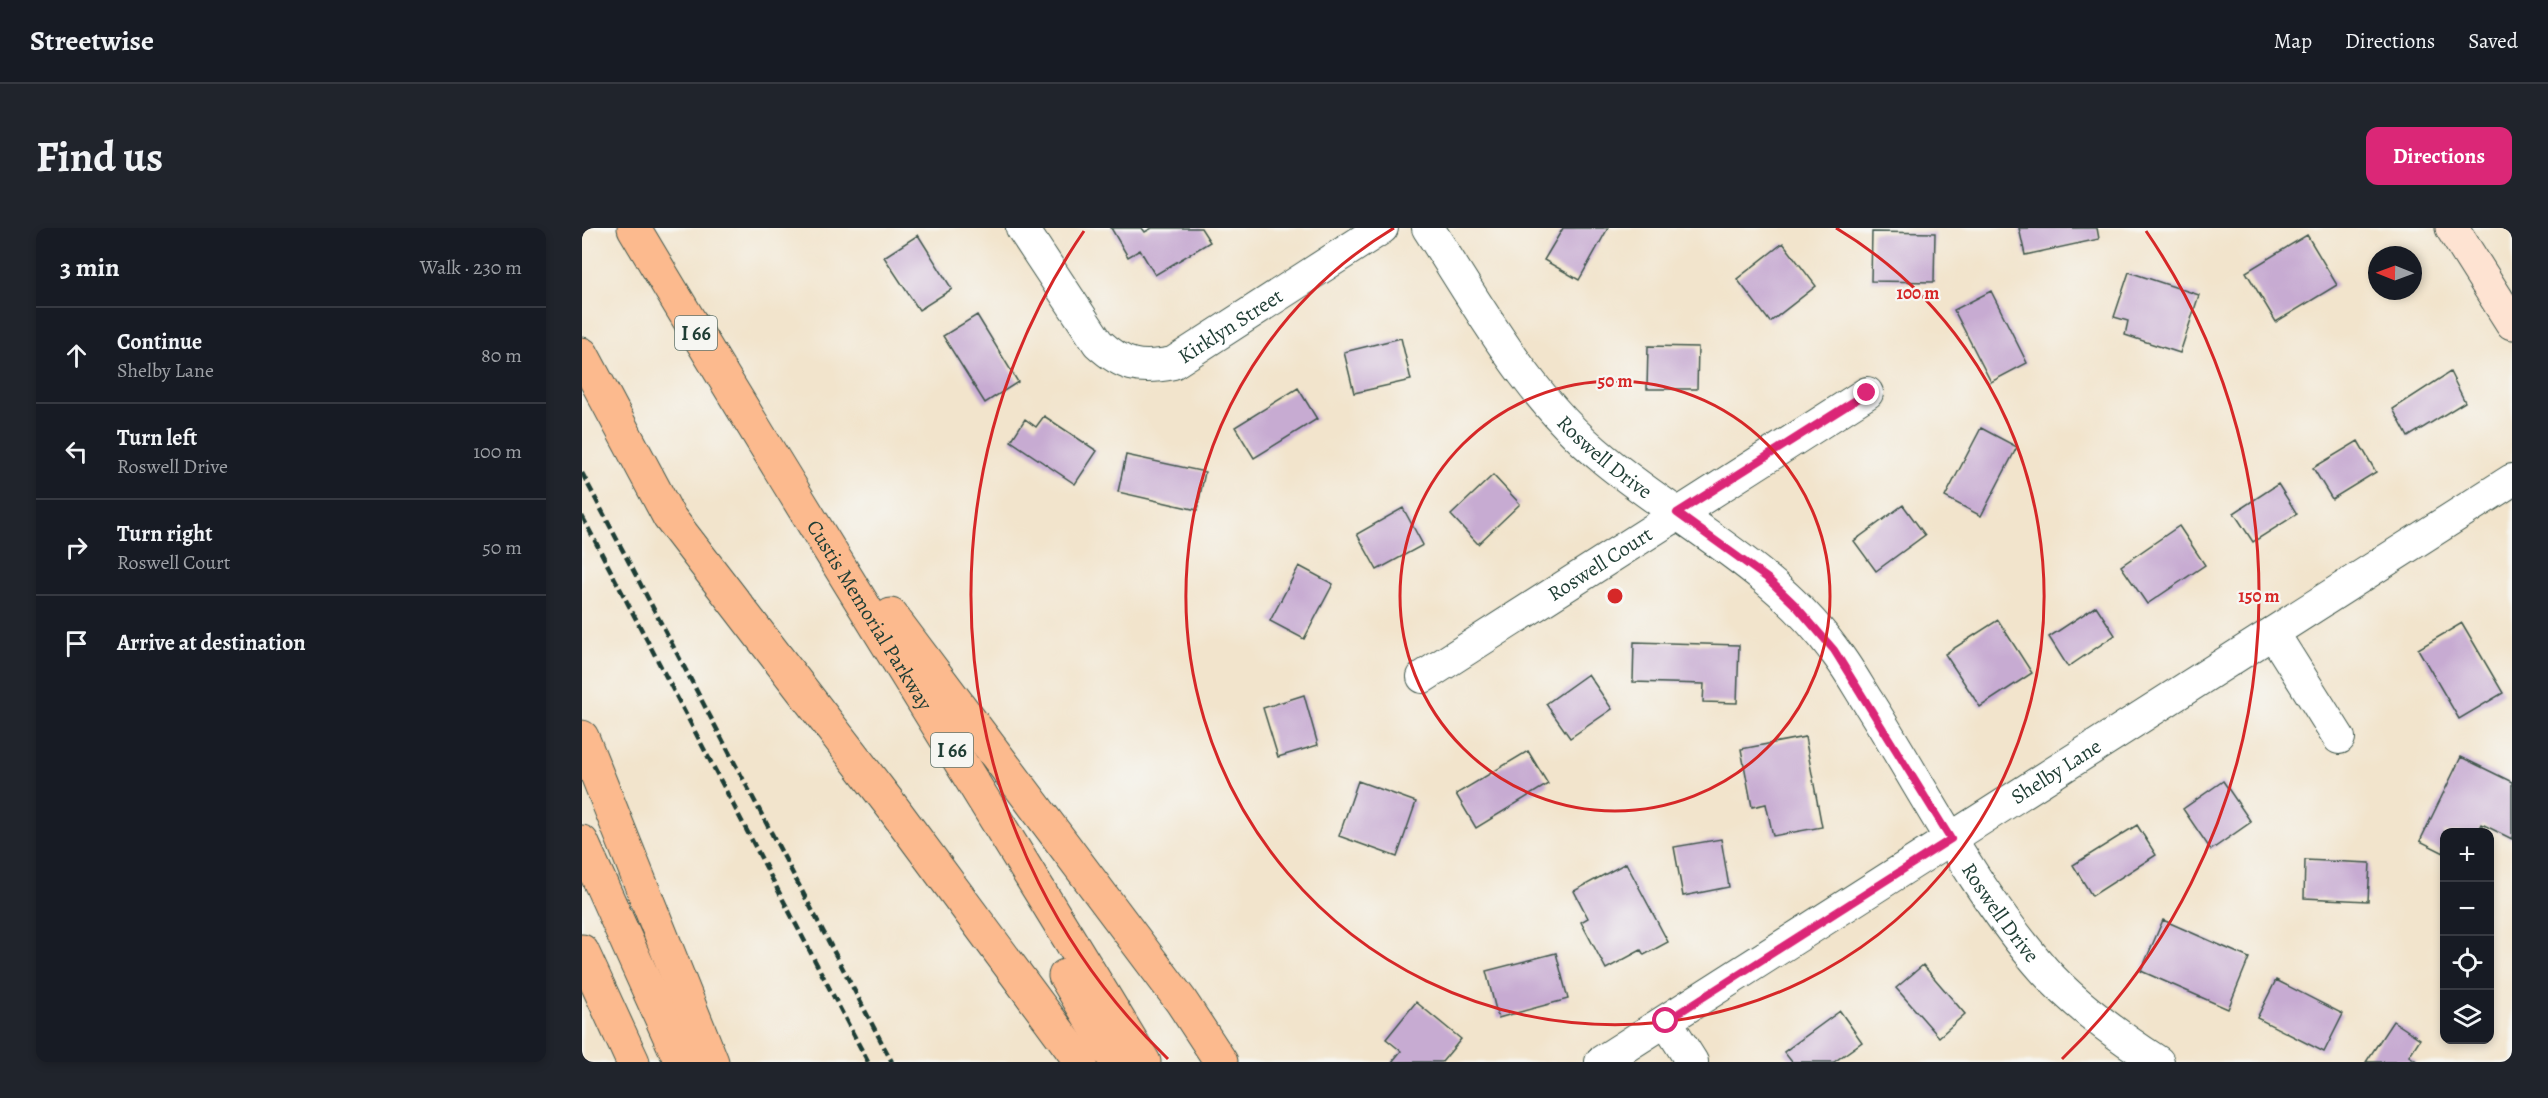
<!DOCTYPE html>
<html lang="en">
<head>
<meta charset="utf-8">
<style>
	:root { --surface:#171b24; --page:#20242c; --text:#f1f3f6; --muted:#9ea1a6; --line:#363941; --accent:#db2777 }
	body { margin:0; font-family:Alegreya,serif; background:var(--page); color:var(--text) }
	.controls { position:absolute; right:18px; bottom:18px; display:grid; overflow:hidden; border-radius:12px; box-shadow:0 3px 9px #0003 }
	.controls button { width:54px; height:54px; display:grid; place-items:center; padding:0; border:0; border-bottom:2px solid var(--line); background:var(--surface); color:var(--text); font:30px sans-serif }
	.compass { position:absolute; left:1786px; top:18px; width:54px; height:54px; border-radius:50%; background:var(--surface); box-shadow:0 3px 9px #0003; rotate:271deg }
	.stop { position:absolute; width:18px; height:18px; margin:-14px; border:4px solid #db2777; border-radius:50%; background:#fff }
	.stop.end { background:#db2777; border-color:#fff; box-shadow:0 2px 6px #0008 }
	.list { margin:0; padding:0; list-style:none }
	h2 { display:flex; justify-content:space-between; align-items:center; height:78px; margin:0; padding:0 24px; font-size:26px }
	h2 small { font-size:20px; font-weight:400; color:var(--muted) }
	.list li { display:grid; grid-template-columns:39px 1fr auto; gap:18px; align-items:center; box-sizing:border-box; height:96px; padding:0 24px; border-top:2px solid var(--line) }
	.list b { display:block; font-size:22px; white-space:nowrap }
	.list p { margin:0; font-size:20px; white-space:nowrap; color:var(--muted) }
	.list em { font-size:20px; font-style:normal; color:var(--muted) }
	.icon { flex:none; width:33px; height:33px; fill:none; stroke:currentColor; stroke-width:2; stroke-linecap:round; stroke-linejoin:round }
	.map { position:relative; flex:none; width:1930px; height:834px; overflow:hidden; border-radius:12px }
	header { display:flex; align-items:center; gap:36px; box-sizing:border-box; height:84px; padding:0 30px; background:var(--surface); border-bottom:2px solid var(--line) }
	header strong { font-size:28px }
	nav { display:flex; gap:33px; margin-inline-start:auto; font-size:21px }
	.intro { display:flex; align-items:center; justify-content:space-between; box-sizing:border-box; height:144px; padding:0 36px }
	h1 { margin:0; font-size:42px }
	.button { padding:15px 27px; border-radius:12px; background:var(--accent); color:#fff; font-size:21px; font-weight:700 }
	main { display:flex; gap:36px; padding:0 36px }
	aside { flex:1; background:var(--surface); border-radius:12px; box-shadow:0 3px 9px #0003 }
	.map>svg:first-child { display:block }
</style>
</head>
<body>
<header>
<strong>Streetwise</strong>
<nav><a>Map</a><a>Directions</a><a>Saved</a></nav>
</header>
<div class="intro"><h1>Find us</h1><a class="button">Directions</a></div>
<main>
<aside>
<h2>3 min<small>Walk · 230 m</small></h2>
<ul class="list">
<li><svg class="icon" aria-label="ahead" viewBox="0 0 24 24"><path d="M12 20V5M6 11l6-6 6 6"/></svg><div><b>Continue</b><p>Shelby Lane</p></div><em>80 m</em></li>
<li><svg class="icon" aria-label="left" viewBox="0 0 24 24"><path d="M17 20v-9H6M10 6l-5 5 5 5"/></svg><div><b>Turn left</b><p>Roswell Drive</p></div><em>100 m</em></li>
<li><svg class="icon" aria-label="right" viewBox="0 0 24 24"><path d="M7 20v-9h11M14 6l5 5-5 5"/></svg><div><b>Turn right</b><p>Roswell Court</p></div><em>50 m</em></li>
<li><svg class="icon" aria-label="arrive" viewBox="0 0 24 24"><path d="M6 21V4h12l-3 4 3 4H6"/></svg><div><b>Arrive at destination</b></div></li>
</ul>
</aside>
<div class="map">
<svg width="1930" height="834" viewBox="0 0 1930 834">
	<rect width="100%" height="100%" fill="#f6f6f2"/>
	<filter id="ink" filterUnits="userSpaceOnUse"><feTurbulence type="fractalNoise" baseFrequency=".0167" numOctaves="2"/><feDisplacementMap in="SourceGraphic" scale="12" xChannelSelector="R" yChannelSelector="G"/><feConvolveMatrix kernelMatrix="1 2 1 2 8 2 1 2 1" color-interpolation-filters="sRGB"/></filter>
	<filter id="wash" filterUnits="userSpaceOnUse"><feTurbulence type="fractalNoise" baseFrequency=".008" numOctaves="4" result="noise"/><feDisplacementMap in="SourceGraphic" scale="24" xChannelSelector="R" yChannelSelector="G"/><feGaussianBlur stdDeviation="1.35" result="paint"/><feColorMatrix in="noise" values="0 0 0 0 0 0 0 0 0 0 0 0 0 0 0 0 0 1.4 0 .05"/><feComposite in="paint" operator="in"/></filter>
	<g filter="url(#wash)">
		<rect width="100%" height="100%" fill="#f2e4cc"/>
		<g id="blocks">
			<path fill="#c7abd2" d="M529 0H560L563 4 570 0H619L628 14 573 47 558 22 546 29Z
				M981 0H1026L997 52 962 32Z
				M1437 0H1515L1517 11 1443 27Z
				M1290 4 1353 5 1352 54 1289 53Z
				M336 7 370 61 337 82 302 29Z
				M1725 7 1755 57 1694 94 1664 44Z
				M1201 15 1234 58 1188 94 1155 51Z
				M1547 44 1617 67 1598 125 1543 107 1546 93 1532 89Z
				M1409 63 1445 135 1409 154 1372 82Z
				M395 87 436 154 403 175 361 108Z
				M819 110 829 152 772 165 762 124Z
				M1066 118 1116 119 1115 161H1065Z
				M1868 144 1883 174 1826 209 1811 181Z
				M716 160 735 191 672 230 653 199Z
				M462 188 515 223 493 256 429 213 443 191 454 199Z
				M1399 200 1435 219 1399 288 1363 269Z
				M1776 213 1794 244 1750 271 1731 240Z
				M544 227 623 244 615 282 536 264Z
				M911 247 938 276 896 316 869 287Z
				M1696 256 1715 286 1671 314 1652 285Z
				M1321 277 1343 307 1294 343 1272 313Z
				M821 280 841 317 795 342 775 306Z
				M1597 298 1623 337 1565 376 1539 338Z
				M717 338 751 356 722 411 688 393Z
				M1514 378 1533 407 1486 439 1467 409Z
				M1416 392 1450 445 1398 479 1363 426Z
				M1880 395 1921 465 1877 491 1836 421Z
				M1052 414 1157 417 1155 475 1121 474 1122 456 1051 454Z
				M1006 446 1030 481 988 510 964 476Z
				M722 467 736 517 696 529 681 480Z
				M1223 509 1240 599 1191 608 1184 576 1170 579 1159 521Z
				M946 523 966 556 894 600 874 566Z
				M1879 529 1930 554V611L1900 596 1896 604H1862V625L1838 613Z
				M776 553 834 574 815 629 757 608Z
				M1641 553 1669 594 1629 622 1601 581Z
				M1555 597 1574 627 1510 668 1491 637Z
				M1139 611 1147 659 1101 668 1092 619Z
				M1723 632 1788 635 1786 673 1722 670Z
				M1044 635 1086 714 1062 727 1059 722 1024 741 999 694 1006 690 992 663Z
				M1581 692 1667 730 1646 781 1559 743Z
				M974 725 986 771 916 790 904 743Z
				M1341 737 1383 786 1357 809 1314 760Z
				M1694 752 1761 786 1742 824 1675 790Z
				M834 774 879 811 860 834H810L819 823 804 811Z
				M1258 783 1280 814 1252 834H1210L1202 824Z
				M1811 793 1838 811 1827 828 1836 834H1784Z"/>
		</g>
	</g>
	<g filter="url(#ink)">
		<use href="#blocks" fill-opacity="0" stroke="#3f564b" stroke-width="1.5"/>
		<g fill="none" stroke-linecap="round" stroke-linejoin="round">
			<defs>
				<g id="minor">
					<path id="s1" d="M440 0 516 115C541 138 557 142 591 135L800 0"/>
					<path id="s2" d="M846 0C898 80 947 171 1023 232 1100 295 1192 340 1252 422 1265 438 1275 457 1286 474 1342 562 1393 664 1462 742 1494 778 1536 808 1576 834"/>
					<path d="M1691 405 1757 510"/>
					<path id="s3" d="M841 449 1285 165"/>
					<path d="M1084 793 1110 834"/>
					<path id="s4" d="M1019 834 1930 252"/>
				</g>
				<path id="secondary" d="M1870 0 1930 95"/>
				<g id="motorway">
					<path id="s5" d="M52 0C218 280 394 555 562 834"/>
					<path d="M0 126 87 289 311 580 499 834"/>
					<path d="M309 387 599 773 639 834"/>
					<path d="M0 509 130 834"/>
					<path d="M0 614 99 834"/>
					<path d="M0 723 51 834"/>
					<path d="M483 748 534 834"/>
				</g>
			</defs>
			<use href="#minor" stroke="#3f564b" stroke-width="34"/>
			<use href="#secondary" stroke="#3f564b" stroke-width="35"/>
			<use href="#motorway" stroke="#3f564b" stroke-width="35"/>
			<use href="#minor" stroke="#fff" stroke-width="32"/>
			<use href="#secondary" stroke="#fee3d2" stroke-width="33"/>
			<use href="#motorway" stroke="#fcba8e" stroke-width="33"/>
			<path stroke="#1f3d34" stroke-width="4.5" stroke-dasharray="9 4.5" stroke-linecap="butt" d="M0 245 310 834
				M0 288 286 834"/>
		</g>
	</g>
	<g fill="none" stroke-linecap="round" stroke-linejoin="round" filter="url(#ink)">
		<path stroke="#db2777" stroke-width="8" d="M1084 793 1369 611 1252 422 1213 377 1185 350 1095 285 1285 165"/>
	</g>
	<g fill="none" stroke="#d62828" stroke-width="3">
		<circle cx="1033" cy="368" r="215"/>
		<path d="M1254 0A429 429 0 1 1 812 0"/>
		<path d="M586 831A644 644 0 0 1 502 3M1564 3A644 644 0 0 1 1480 831"/>
	</g>
	<g text-anchor="middle" dominant-baseline="central" stroke-width="4.5" stroke-linejoin="round" paint-order="stroke">
		<g fill="#f6f6f2" stroke="#60746d" stroke-width="1.5">
			<rect x="93" y="88" width="42" height="34" rx="4.5"/>
			<rect x="349" y="505" width="42" height="34" rx="4.5"/>
		</g>
		<g font-size="20" font-weight="bold" fill="#1f3d34">
			<text x="114" y="105">I 66</text>
			<text x="370" y="522">I 66</text>
		</g>
		<g font-size="21" fill="#1f3d34" stroke="#f6f6f2">
			<text stroke="none"><textPath href="#s1" startOffset="288">Kirklyn Street</textPath></text>
			<text stroke="none"><textPath href="#s2" startOffset="291">Roswell Drive</textPath></text>
			<text stroke="none"><textPath href="#s3" startOffset="210">Roswell Court</textPath></text>
			<text stroke="none"><textPath href="#s5" startOffset="453">Custis Memorial Parkway</textPath></text>
			<text stroke="none"><textPath href="#s4" startOffset="540">Shelby Lane</textPath></text>
			<text stroke="none"><textPath href="#s2" startOffset="903">Roswell Drive</textPath></text>
		</g>
	</g>
	<circle cx="1033" cy="368" r="9" fill="#d62828" stroke="#f6f6f2" stroke-width="3"/>
	<g font-size="18" text-anchor="middle" font-weight="bold" fill="#d62828" stroke="#f6f6f2" stroke-width="4.5" stroke-linejoin="round" paint-order="stroke">
		<text x="1336" y="71">100 m</text>
		<text x="1033" y="159">50 m</text>
		<text x="1677" y="374">150 m</text>
	</g>
</svg>
<div class="controls">
<button>+</button>
<button>−</button>
<button><svg class="icon" aria-label="locate" viewBox="0 0 24 24"><circle cx="12" cy="12" r="6"/><path d="M12 2v4M12 18v4M2 12h4M18 12h4"/></svg></button>
<button><svg class="icon" aria-label="layers" viewBox="0 0 24 24"><path d="M12 4l9 5-9 5-9-5zM3 14l9 5 9-5"/></svg></button>
</div>
<svg class="compass" viewBox="-18 -18 36 36"><path d="M0-13l5 13h-10z" fill="#e53935"/><path d="M0 13l5-13h-10z" fill="#9ea1a6"/></svg>
<div class="stop" style="left:1084px;top:793px"></div>
<div class="stop end" style="left:1285px;top:165px"></div>
</div>
</main>
</body>
</html>
